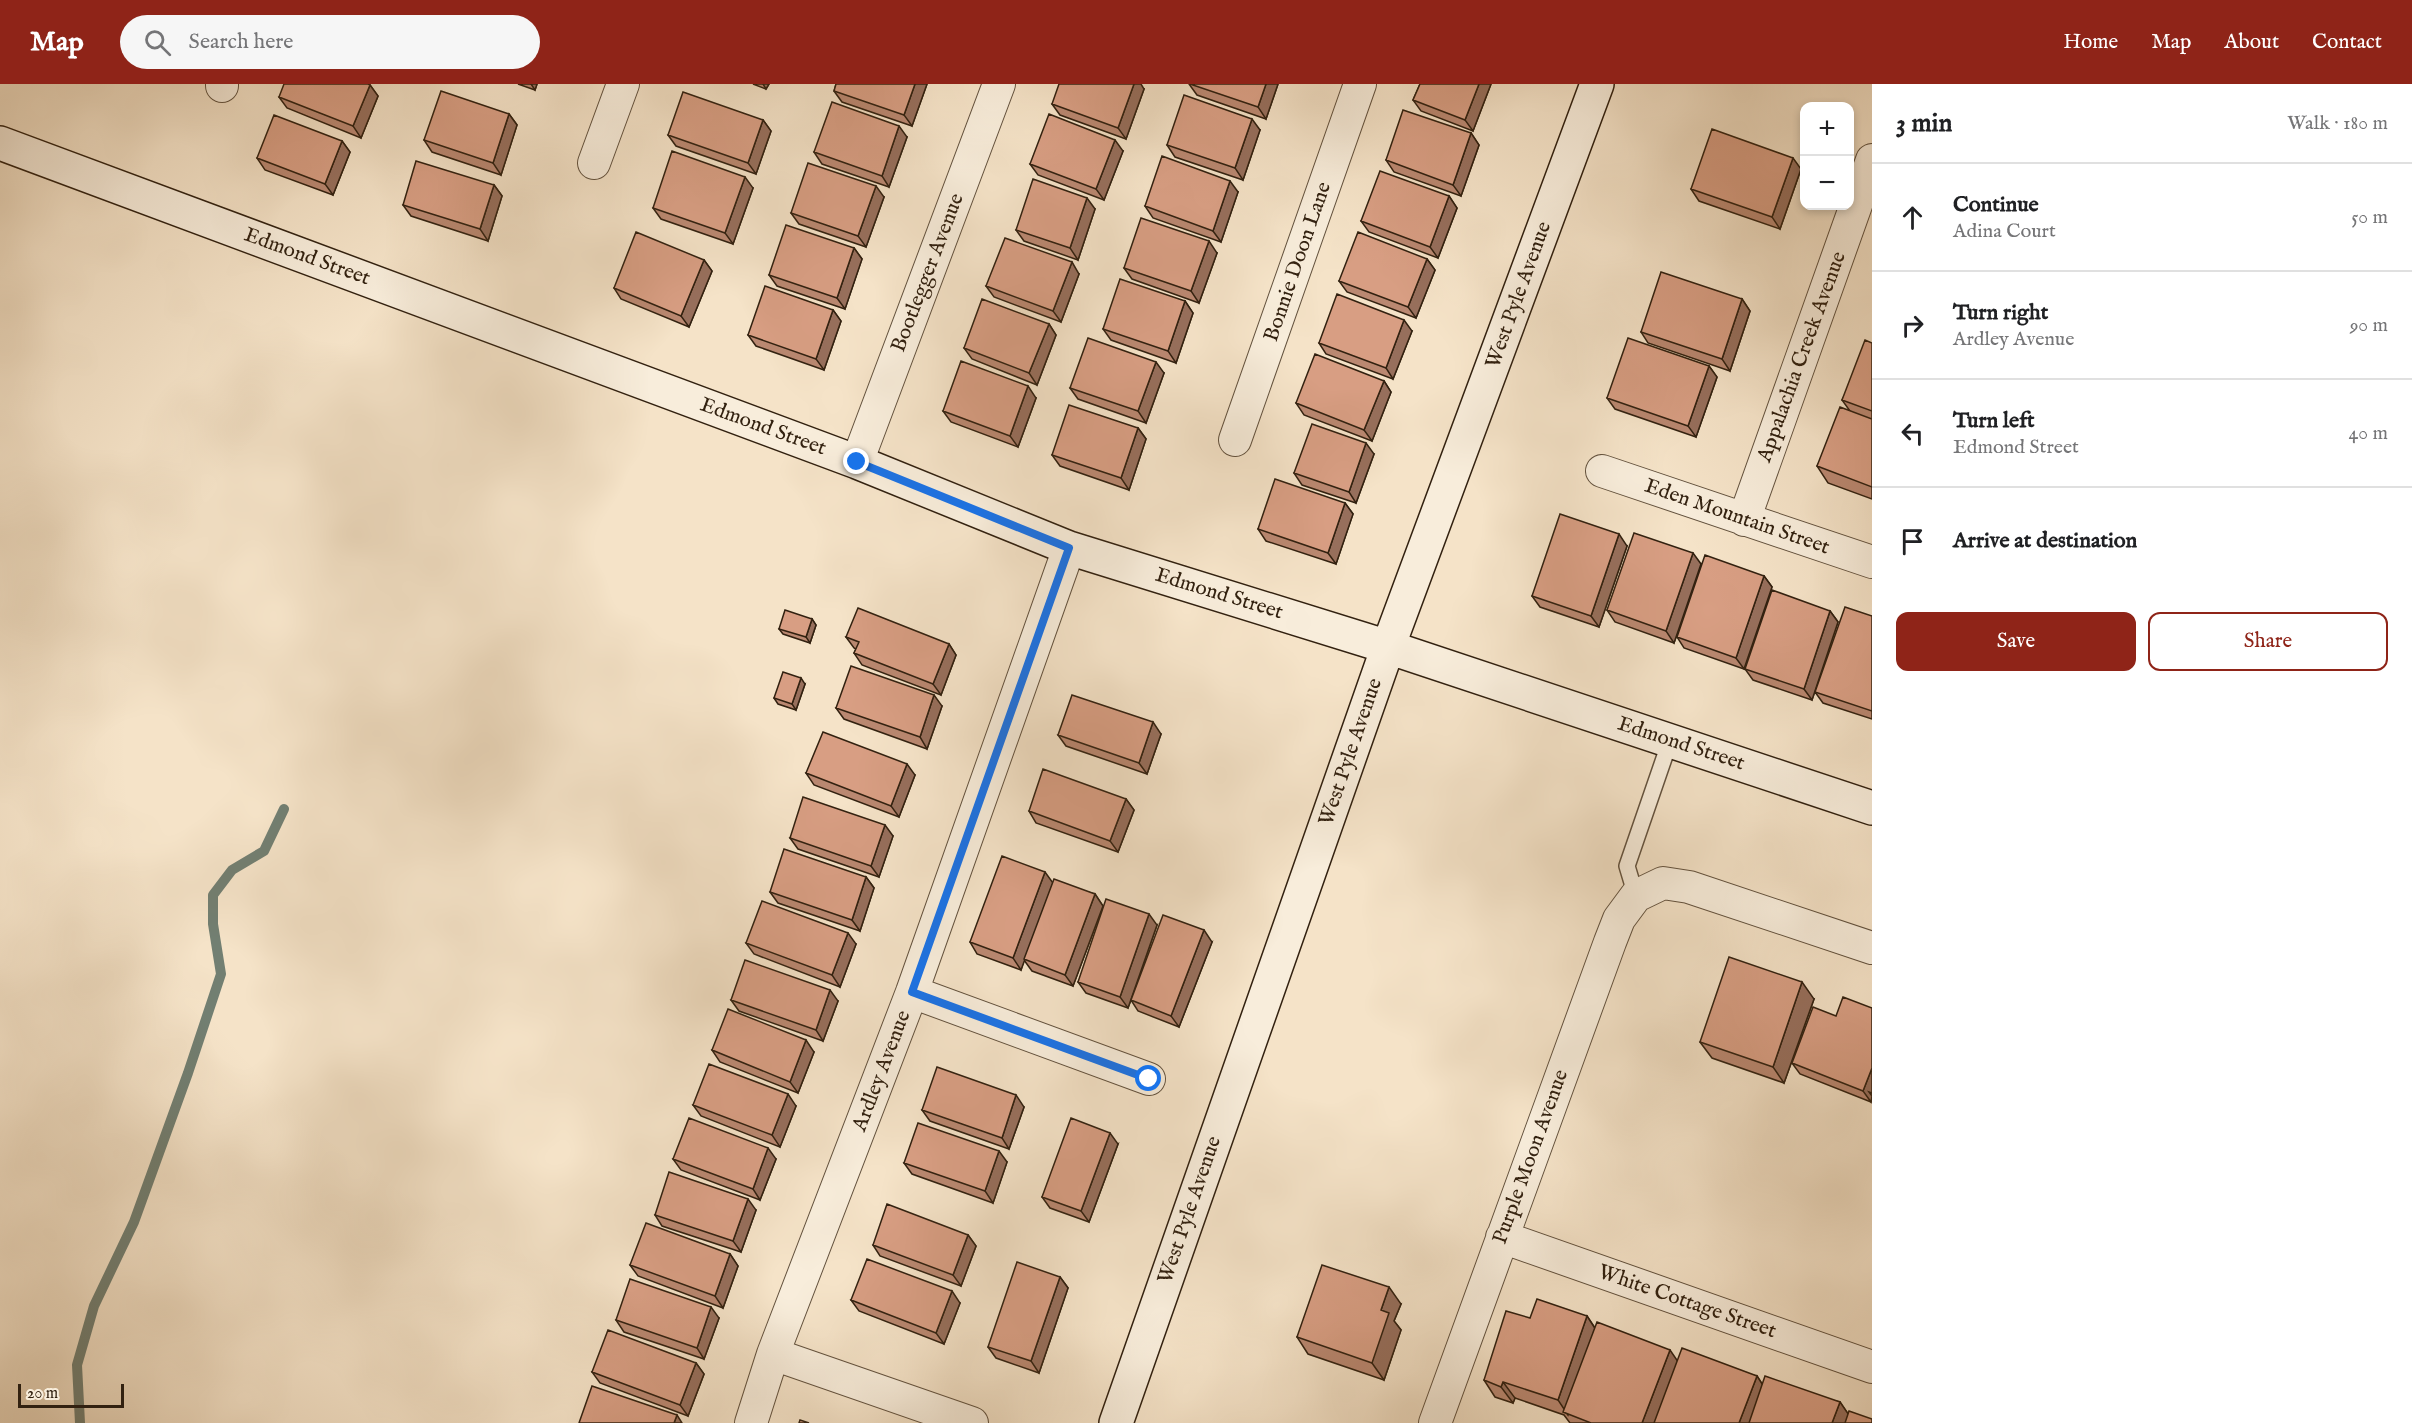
<!DOCTYPE html>
<html lang="en">
<head>
<meta charset="utf-8">
<style>
	:root { --surface:#fff; --page:#f6f6f6; --text:#202124; --muted:#757577; --line:#e0e0e0; --accent:#8f2418 }
	body { margin:0; font-family:"IM FELL English",serif; background:var(--page); color:var(--text) }
	.controls { position:absolute; right:18px; top:18px; display:grid; overflow:hidden; border-radius:12px; box-shadow:0 3px 9px #0003 }
	.controls button { width:54px; height:54px; display:grid; place-items:center; padding:0; border:0; border-bottom:2px solid var(--line); background:var(--surface); color:var(--text); font:30px sans-serif }
	.scale { position:absolute; left:18px; bottom:15px; width:106px; box-sizing:border-box; padding-left:6px; border:3px solid #322110; border-top:0; font-size:16px; line-height:21px; white-space:nowrap; color:#322110; -webkit-text-stroke:4px #f8eddb; paint-order:stroke }
	.stop { position:absolute; width:18px; height:18px; margin:-14px; border:4px solid #1a73e8; border-radius:50%; background:#fff }
	.stop.end { background:#1a73e8; border-color:#fff; box-shadow:0 2px 6px #0008 }
	.list { margin:0; padding:0; list-style:none }
	h2 { display:flex; justify-content:space-between; align-items:center; height:78px; margin:0; padding:0 24px; font-size:26px }
	h2 small { font-size:20px; font-weight:400; color:var(--muted) }
	.list li { display:grid; grid-template-columns:39px 1fr auto; gap:18px; align-items:center; box-sizing:border-box; height:108px; padding:0 24px; border-top:2px solid var(--line) }
	.list b { display:block; font-size:22px; white-space:nowrap }
	.list p { margin:0; font-size:20px; white-space:nowrap; color:var(--muted) }
	.list em { font-size:20px; font-style:normal; color:var(--muted) }
	.actions { display:flex; gap:12px; padding:18px 24px }
	.actions a { flex:1; padding:14px 0; border:2px solid var(--accent); border-radius:12px; text-align:center; font-size:21px; color:var(--accent) }
	.actions .main { background:var(--accent); color:#fff }
	.icon { flex:none; width:33px; height:33px; fill:none; stroke:currentColor; stroke-width:2; stroke-linecap:round; stroke-linejoin:round }
	.map { position:relative; flex:none; width:1872px; height:1339px; overflow:hidden }
	header { display:flex; align-items:center; gap:36px; box-sizing:border-box; height:84px; padding:0 30px; background:var(--accent); color:#fff }
	header strong { font-size:28px }
	nav { display:flex; gap:33px; margin-inline-start:auto; font-size:21px }
	.search { width:420px; height:54px; background:var(--page); display:flex; align-items:center; gap:15px; box-sizing:border-box; padding:0 21px; border-radius:33px; color:var(--muted); font-size:22px }
	main { display:flex }
	aside { flex:1; background:var(--surface) }
	.map>svg:first-child { display:block }
</style>
</head>
<body>
<header>
<strong>Map</strong>
<div class="search"><svg class="icon" aria-label="search" viewBox="0 0 24 24"><circle cx="10" cy="10" r="6"/><path d="M15 15l6 6"/></svg>Search here</div>
<nav><a>Home</a><a>Map</a><a>About</a><a>Contact</a></nav>
</header>
<main>
<div class="map">
<svg width="1872" height="1339" viewBox="0 0 1872 1339">
	<rect width="100%" height="100%" fill="#f5e3c8"/>
	<filter id="stains"><feTurbulence type="fractalNoise" baseFrequency=".00333" numOctaves="4"/><feColorMatrix values="0 0 0 0 .2 0 0 0 0 .09 0 0 0 0 .02 0 0 0 .5 -.17"/></filter>
	<radialGradient id="worn" r=".72"><stop offset=".6" stop-color="#630" stop-opacity="0"/><stop offset="1" stop-color="#630" stop-opacity=".3"/></radialGradient>
	<g fill="none" stroke-linecap="round" stroke-linejoin="round">
		<path stroke="#727f72" stroke-width="10" d="M80 1339 77 1281 94 1222 134 1138 188 989 221 890 213 840V811L232 786 264 767 284 725"/>
		<defs>
			<path id="lane" d="M1636 812 1627 782 1670 657"/>
			<path id="street" d="M222 2V0
				M594 79 623 0
				M1235 356 1360 0
				M857 378 999 0
				M1602 387 1872 478
				M1744 436 1872 76
				M912 908 1149 995
				M1502 1153 1872 1283
				M773 1270 972 1339
				M751 1339 773 1270 912 908 1069 464
				M1435 1339 1610 858 1619 835 1636 812 1663 799 1689 803 1872 864"/>
			<path id="secondary" d="M0 59 857 378 1069 464 1388 563 1872 724
				M1116 1339 1388 563 1597 0"/>
		</defs>
		<use href="#lane" stroke="#63523e" stroke-width="18"/>
		<use href="#street" stroke="#63523e" stroke-width="34"/>
		<use href="#secondary" stroke="#322110" stroke-width="36"/>
		<use href="#lane" stroke="#f8eddb" stroke-width="15"/>
		<use href="#street" stroke="#f8eddb" stroke-width="32"/>
		<use href="#secondary" stroke="#f8eddb" stroke-width="33"/>
	</g>
	<path fill="#ba8871" stroke="#322110" stroke-width="1.5" d="M518 0H537L535 6Z
		M753 0H769L766 5Z
		M836 0H927L912 42 842 18 834 7Z
		M1189 0H1278L1266 35 1197 11Z
		M1420 0H1491L1473 47 1421 27 1413 16Z
		M370 1 378 12 361 54 287 24 279 13Z
		M1144 5 1126 55 1060 31 1052 20Z
		M509 30 517 41 501 91 432 68 424 56Z
		M763 36 771 47 756 90 676 62 668 51Z
		M1260 46 1243 96 1175 73 1167 61Z
		M1471 49 1479 61 1461 112 1394 88 1386 76Z
		M907 53 889 103 822 80 814 68Z
		M342 57 350 68 333 111 265 86 257 74Z
		M1123 67 1104 116 1038 91 1030 80Z
		M1801 85 1780 145 1699 117 1691 105Z
		M494 101 502 112 488 157 411 132 403 121Z
		M753 104 733 160 661 135 653 124Z
		M1238 108 1221 158 1153 134 1145 122Z
		M1449 112 1457 124 1438 174 1369 148 1361 137Z
		M884 113 866 163 799 140 791 129Z
		M1095 125 1078 176 1024 157 1016 146Z
		M854 164 862 175 845 225 777 202 769 191Z
		M1217 169 1199 219 1132 195 1124 184Z
		M1427 175 1435 186 1416 234 1347 208 1339 197Z
		M704 176 712 187 689 243 621 215 614 204Z
		M1079 190 1061 238 994 213 986 202Z
		M1742 215 1750 227 1730 287 1648 259 1641 248Z
		M1185 217 1193 229 1176 279 1111 256 1103 245Z
		M833 226 841 237 824 286 756 262 748 251Z
		M1049 240 1056 251 1037 301 972 275 964 264Z
		M1412 247 1393 295 1326 270 1319 259Z
		M1872 259V415L1828 399 1817 382 1850 327 1842 316Z
		M1709 282 1717 293 1696 353 1615 325 1607 314Z
		M1164 289 1146 339 1078 315 1070 304Z
		M1384 297 1391 308 1372 357 1304 331 1296 319Z
		M1036 314 1018 363 951 338 943 327Z
		M1138 344 1146 355 1129 406 1060 382 1052 371Z
		M1374 370 1356 419 1302 401 1294 389Z
		M1345 419 1353 430 1336 480 1266 457 1258 445Z
		M1627 462 1599 543 1540 523 1532 512Z
		M1701 480 1674 559 1615 538 1607 526Z
		M1764 492 1772 503 1744 585 1684 564 1677 553Z
		M1830 527 1838 538 1812 616 1753 596 1745 585Z
		M1872 532V635L1823 619 1815 608Z
		M812 535 816 541 810 559 783 550 779 545Z
		M846 553 949 560 956 571 941 611 862 581 854 569 856 565 854 564Z
		M805 600 796 626 778 620 774 614Z
		M942 622 927 665 844 635 836 624Z
		M1161 650 1147 690 1066 662 1058 651Z
		M806 689 915 691 899 733 814 701Z
		M1126 715 1134 726 1118 768 1036 739 1029 727Z
		M893 752 879 793 798 765 790 754Z
		M866 793 874 804 860 847 778 819 770 808Z
		M1053 799 1095 810 1103 822 1073 902 1032 887 1024 876 1021 886 977 870 970 858Z
		M1157 841 1136 902 1212 858 1179 943 1138 927 1131 916 1128 924 1086 909 1078 898Z
		M746 859 856 860 840 903 754 870Z
		M1814 915 1784 999 1712 974 1700 958Z
		M731 916 838 917 823 957 739 927Z
		M1872 924V1016L1871 1018 1800 990 1792 979 1836 932Z
		M712 966 814 968 798 1009 720 978Z
		M693 1021 796 1022 780 1063 701 1032Z
		M1024 1023 1009 1065 930 1037 922 1026Z
		M1118 1060 1089 1138 1050 1124 1042 1113Z
		M673 1075H776L760 1116 681 1086Z
		M1007 1078 993 1119 912 1090 904 1079Z
		M756 1126 741 1168 662 1142 655 1131Z
		M968 1151 976 1162 961 1202 880 1172 873 1161Z
		M730 1170 738 1182 723 1224 638 1192 630 1181Z
		M1060 1193 1068 1204 1039 1289 996 1274 988 1263Z
		M851 1216 960 1219 944 1260 859 1227Z
		M1401 1220 1394 1237 1401 1246 1384 1296 1308 1270 1297 1253Z
		M1587 1232 1595 1244 1677 1277 1757 1292 1762 1300 1840 1318 1848 1330 1872 1339H1570L1564 1331 1515 1314 1513 1319 1495 1313 1484 1296 1530 1234Z
		M719 1234 704 1275 624 1248 616 1236Z
		M696 1279 704 1290 688 1332 600 1299 592 1288Z"/>
	<path fill="#976f5c" stroke="#322110" stroke-width="1.5" d="M531 0H537L535 6Z
		M763 0H769L766 5Z
		M915 0H927L912 42 904 31Z
		M1134 0H1141L1144 5 1126 55 1118 44Z
		M1266 0H1278L1266 35 1258 23Z
		M1479 0H1491L1473 47 1465 36Z
		M370 1 378 12 361 54 353 42Z
		M509 30 517 41 501 91 493 79Z
		M1252 35 1260 46 1243 96 1235 84Z
		M763 36 771 47 756 90 748 79Z
		M899 42 907 53 889 103 882 92Z
		M1471 49 1479 61 1461 112 1453 101Z
		M1115 56 1123 67 1104 116 1096 105Z
		M342 57 350 68 333 111 325 100Z
		M1793 74 1801 85 1780 145 1772 133Z
		M745 93 753 104 733 160 725 149Z
		M1230 97 1238 108 1221 158 1213 147Z
		M494 101 502 112 488 157 480 145Z
		M876 102 884 113 866 163 858 152Z
		M1449 112 1457 124 1438 174 1430 163Z
		M1087 114 1095 125 1078 176 1070 164Z
		M1209 157 1217 169 1199 219 1191 207Z
		M854 164 862 175 845 225 837 214Z
		M1427 175 1435 186 1416 234 1408 223Z
		M704 176 712 187 689 243 681 232Z
		M1072 178 1079 190 1061 238 1053 227Z
		M1742 215 1750 227 1730 287 1722 275Z
		M1185 217 1193 229 1176 279 1168 267Z
		M833 226 841 237 824 286 816 275Z
		M1404 236 1412 247 1393 295 1386 284Z
		M1049 240 1056 251 1037 301 1029 289Z
		M1156 278 1164 289 1146 339 1138 327Z
		M1709 282 1717 293 1696 353 1688 342Z
		M1384 297 1391 308 1372 357 1364 346Z
		M1028 302 1036 314 1018 363 1010 352Z
		M1138 344 1146 355 1129 406 1121 394Z
		M1366 359 1374 370 1356 419 1349 408Z
		M1345 419 1353 430 1336 480 1328 469Z
		M1619 450 1627 462 1599 543 1591 532Z
		M1693 469 1701 480 1674 559 1666 547Z
		M1764 492 1772 503 1744 585 1736 574Z
		M1830 527 1838 538 1812 616 1804 605Z
		M812 535 816 541 810 559 806 553Z
		M949 560 956 571 941 611 933 600Z
		M801 594 805 600 796 626 792 620Z
		M934 611 942 622 927 665 920 653Z
		M1153 638 1161 650 1147 690 1139 679Z
		M907 680 915 691 899 733 891 722Z
		M1126 715 1134 726 1118 768 1110 757Z
		M885 741 893 752 879 793 871 782Z
		M1045 788 1053 799 1021 886 1013 874Z
		M866 793 874 804 860 847 852 836Z
		M1095 810 1103 822 1073 902 1065 891Z
		M1149 830 1157 841 1128 924 1120 913Z
		M1204 846 1212 858 1179 943 1171 932Z
		M848 849 856 860 840 903 832 891Z
		M1802 898 1814 915 1784 999 1773 983Z
		M830 906 838 917 823 957 816 946Z
		M806 956 814 968 798 1009 790 998Z
		M1872 984V1009L1869 1008 1872 1012 1871 1018 1863 1007Z
		M788 1010 796 1022 780 1063 772 1051Z
		M1016 1011 1024 1023 1009 1065 1002 1054Z
		M1110 1049 1118 1060 1089 1138 1081 1127Z
		M768 1064 776 1075 760 1116 753 1105Z
		M999 1067 1007 1078 993 1119 985 1107Z
		M748 1115 756 1126 741 1168 733 1157Z
		M968 1151 976 1162 961 1202 953 1191Z
		M730 1170 738 1182 723 1224 715 1212Z
		M1060 1193 1068 1204 1039 1289 1031 1277Z
		M1389 1203 1401 1220 1394 1237 1401 1246 1384 1296 1372 1279 1381 1226Z
		M952 1207 960 1219 944 1260 936 1249Z
		M711 1223 719 1234 704 1275 697 1264Z
		M1587 1232 1598 1249 1568 1331 1558 1316Z
		M1670 1266 1681 1282 1660 1339H1642Z
		M696 1279 704 1290 688 1332 680 1321Z
		M1757 1292 1768 1309 1757 1339H1739Z
		M1503 1298 1515 1314 1513 1319 1501 1303Z
		M1840 1318 1851 1334 1849 1339H1832Z
		M677 1331 682 1339H674Z"/>
	<path fill="#d89e83" stroke="#322110" stroke-width="1.5" d="M284 0H368L370 1 353 42 279 13Z
		M836 0H915L904 31 834 7Z
		M1059 0H1134L1118 44 1052 20Z
		M1190 0H1266L1258 23Z
		M1420 0H1479L1465 36 1413 16Z
		M441 7 509 30 493 79 424 56Z
		M683 8 763 36 748 79 668 51Z
		M1184 11 1252 35 1235 84 1167 61Z
		M832 18 899 42 882 92 814 68Z
		M1403 26 1471 49 1453 101 1386 76Z
		M1049 30 1115 56 1096 105 1030 80Z
		M274 31 342 57 325 100 257 74Z
		M1712 45 1793 74 1772 133 1691 105Z
		M672 67 745 93 725 149 653 124Z
		M1162 72 1230 97 1213 147 1145 122Z
		M416 77 494 101 480 145 403 121Z
		M808 79 876 102 858 152 791 129Z
		M1380 87 1449 112 1430 163 1361 137Z
		M1033 95 1087 114 1070 164 1016 146Z
		M1141 134 1209 157 1191 207 1124 184Z
		M786 141 854 164 837 214 769 191Z
		M636 148 704 176 681 232 614 204Z
		M1358 148 1427 175 1408 223 1339 197Z
		M1005 154 1072 178 1053 227 986 202Z
		M1661 188 1742 215 1722 275 1641 248Z
		M1120 195 1185 217 1168 267 1103 245Z
		M765 202 833 226 816 275 748 251Z
		M1337 210 1404 236 1386 284 1319 259Z
		M982 215 1049 240 1029 289 964 264Z
		M1088 254 1156 278 1138 327 1070 304Z
		M1628 254 1709 282 1688 342 1607 314Z
		M1865 256 1872 259V327L1842 316Z
		M1315 270 1384 297 1364 346 1296 319Z
		M961 277 1028 302 1010 352 943 327Z
		M1069 321 1138 344 1121 394 1052 371Z
		M1840 323 1872 335V403L1817 382Z
		M1312 340 1366 359 1349 408 1294 389Z
		M1275 395 1345 419 1328 469 1258 445Z
		M1560 430 1619 450 1591 532 1532 512Z
		M1634 449 1693 469 1666 547 1607 526Z
		M1705 471 1764 492 1736 574 1677 553Z
		M1772 506 1830 527 1804 605 1745 585Z
		M1845 523 1872 532V627L1815 608Z
		M858 524 949 560 933 600 854 569 859 558 846 553Z
		M785 526 812 535 806 553 779 545Z
		M851 582 934 611 920 653 836 624Z
		M783 588 801 594 792 620 774 614Z
		M1072 611 1153 638 1139 679 1058 651Z
		M823 648 907 680 891 722 806 689Z
		M1043 685 1126 715 1110 757 1029 727Z
		M803 713 885 741 871 782 790 754Z
		M784 765 866 793 852 836 770 808Z
		M1002 772 1045 788 1013 874 970 858Z
		M1054 795 1095 810 1065 891 1024 875Z
		M1106 815 1149 830 1120 913 1078 898Z
		M762 817 848 849 832 891 746 859Z
		M1163 831 1204 846 1171 932 1131 916Z
		M1729 873 1802 898 1773 983 1700 958Z
		M745 876 830 906 816 946 731 916Z
		M1843 913 1872 924V984L1863 1007 1792 979 1813 923 1836 932Z
		M728 925 806 956 790 998 712 966Z
		M709 980 788 1010 772 1051 693 1021Z
		M937 983 1016 1011 1002 1054 922 1026Z
		M689 1034 768 1064 753 1105 673 1075Z
		M1071 1034 1110 1049 1081 1127 1042 1113Z
		M918 1039 999 1067 985 1107 904 1079Z
		M669 1088 748 1115 733 1157 655 1131Z
		M887 1120 968 1151 953 1191 873 1161Z
		M646 1139 730 1170 715 1212 630 1181Z
		M867 1175 952 1207 936 1249 851 1216Z
		M1017 1178 1060 1193 1031 1277 988 1263Z
		M1322 1181 1389 1203 1381 1226 1389 1229 1372 1279 1297 1253Z
		M630 1195 711 1223 697 1264 616 1236Z
		M1537 1215 1587 1232 1558 1316 1503 1298 1501 1303 1484 1296 1506 1227 1530 1234Z
		M1597 1238 1670 1266 1642 1339H1591L1563 1328Z
		M608 1246 696 1279 680 1321 592 1288Z
		M1682 1264 1757 1292 1739 1339H1654Z
		M1765 1292 1840 1318 1832 1339H1749Z
		M592 1302 677 1331 674 1339H579Z
		M1849 1327 1872 1335V1339H1845Z
		M800 1336 809 1339H799Z"/>
	<g fill="none" stroke-linecap="round" stroke-linejoin="round">
		<path stroke="#1a73e8" stroke-width="8" d="M857 378 1069 464 912 908 1149 995"/>
	</g>
	<g text-anchor="middle" dominant-baseline="central" stroke-width="5" stroke-linejoin="round" paint-order="stroke">
		<g font-size="21" fill="#322110" stroke="#f8eddb">
			<text transform="translate(307 173) rotate(20)">Edmond Street</text>
			<text transform="translate(1298 178) rotate(-71)">Bonnie Doon Lane</text>
			<text transform="translate(928 189) rotate(-69)">Bootlegger Avenue</text>
			<text transform="translate(1519 211) rotate(-70)">West Pyle Avenue</text>
			<text transform="translate(1802 273) rotate(-70)">Appalachia Creek Avenue</text>
			<text transform="translate(763 343) rotate(20)">Edmond Street</text>
			<text transform="translate(1737 433) rotate(19)">Eden Mountain Street</text>
			<text transform="translate(1219 510) rotate(17)">Edmond Street</text>
			<text transform="translate(1681 660) rotate(18)">Edmond Street</text>
			<text transform="translate(1351 668) rotate(-71)">West Pyle Avenue</text>
			<text transform="translate(882 987) rotate(-69)">Ardley Avenue</text>
			<text transform="translate(1531 1073) rotate(-70)">Purple Moon Avenue</text>
			<text transform="translate(1190 1126) rotate(-71)">West Pyle Avenue</text>
			<text transform="translate(1687 1218) rotate(19)">White Cottage Street</text>
		</g>
	</g>
	<rect width="100%" height="100%" filter="url(#stains)"/>
	<rect width="100%" height="100%" fill="url(#worn)"/>
</svg>
<div class="controls">
<button>+</button>
<button>−</button>
</div>
<div class="scale">20 m</div>
<div class="stop" style="left:1149px;top:995px"></div>
<div class="stop end" style="left:857px;top:378px"></div>
</div>
<aside>
<h2>3 min<small>Walk · 180 m</small></h2>
<ul class="list">
<li><svg class="icon" aria-label="ahead" viewBox="0 0 24 24"><path d="M12 20V5M6 11l6-6 6 6"/></svg><div><b>Continue</b><p>Adina Court</p></div><em>50 m</em></li>
<li><svg class="icon" aria-label="right" viewBox="0 0 24 24"><path d="M7 20v-9h11M14 6l5 5-5 5"/></svg><div><b>Turn right</b><p>Ardley Avenue</p></div><em>90 m</em></li>
<li><svg class="icon" aria-label="left" viewBox="0 0 24 24"><path d="M17 20v-9H6M10 6l-5 5 5 5"/></svg><div><b>Turn left</b><p>Edmond Street</p></div><em>40 m</em></li>
<li><svg class="icon" aria-label="arrive" viewBox="0 0 24 24"><path d="M6 21V4h12l-3 4 3 4H6"/></svg><div><b>Arrive at destination</b></div></li>
</ul>
<div class="actions"><a class="main">Save</a><a>Share</a></div>
</aside>
</main>
</body>
</html>
